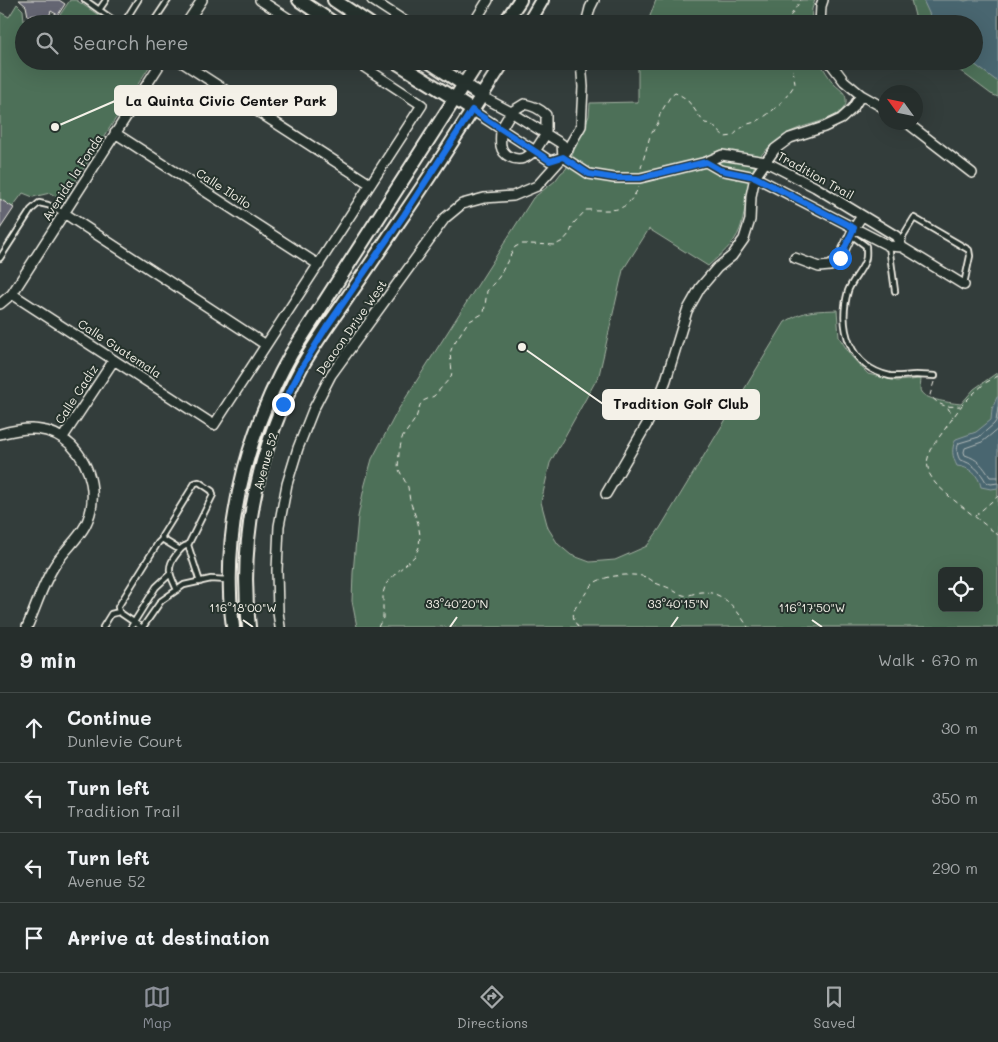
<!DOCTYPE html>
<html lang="en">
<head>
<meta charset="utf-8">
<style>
	:root { --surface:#262e2c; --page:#323a38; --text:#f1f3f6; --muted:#a4a8a9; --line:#424a48; --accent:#8c9099 }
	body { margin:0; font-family:Mali,sans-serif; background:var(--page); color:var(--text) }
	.controls { position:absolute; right:15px; bottom:15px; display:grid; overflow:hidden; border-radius:8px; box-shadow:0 5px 20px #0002 }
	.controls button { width:45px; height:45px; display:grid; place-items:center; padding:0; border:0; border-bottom:1px solid var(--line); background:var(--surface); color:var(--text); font:25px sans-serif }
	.compass { position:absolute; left:878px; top:85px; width:45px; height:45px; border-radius:50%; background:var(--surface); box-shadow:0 5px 20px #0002; rotate:303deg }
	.stop { position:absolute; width:15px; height:15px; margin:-11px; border:4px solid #1a73e8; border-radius:50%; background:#fff }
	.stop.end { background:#1a73e8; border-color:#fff; box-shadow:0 1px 5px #0008 }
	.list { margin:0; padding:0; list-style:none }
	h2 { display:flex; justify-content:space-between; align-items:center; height:65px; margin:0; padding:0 20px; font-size:21px }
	h2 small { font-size:16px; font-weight:400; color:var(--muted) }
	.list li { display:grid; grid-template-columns:32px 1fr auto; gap:15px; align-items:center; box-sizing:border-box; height:70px; padding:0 20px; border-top:1px solid var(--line) }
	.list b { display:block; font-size:19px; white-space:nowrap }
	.list p { margin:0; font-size:16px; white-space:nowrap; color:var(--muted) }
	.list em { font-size:16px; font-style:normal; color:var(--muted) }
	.icon { flex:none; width:28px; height:28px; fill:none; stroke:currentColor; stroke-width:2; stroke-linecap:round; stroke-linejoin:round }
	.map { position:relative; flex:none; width:998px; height:627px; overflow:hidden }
	.search { position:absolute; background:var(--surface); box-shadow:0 5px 20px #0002; left:15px; right:15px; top:15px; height:55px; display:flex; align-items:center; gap:12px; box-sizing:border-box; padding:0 18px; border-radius:28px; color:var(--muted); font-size:19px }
	.sheet { height:345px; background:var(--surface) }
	nav { display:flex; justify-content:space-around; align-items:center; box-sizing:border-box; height:70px; border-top:1px solid var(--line); background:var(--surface); font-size:14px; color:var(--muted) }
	nav a { display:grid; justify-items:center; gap:2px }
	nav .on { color:var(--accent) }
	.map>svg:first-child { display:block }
</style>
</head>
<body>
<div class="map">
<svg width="998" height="627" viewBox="0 0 998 627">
	<rect width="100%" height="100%" fill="#333d3b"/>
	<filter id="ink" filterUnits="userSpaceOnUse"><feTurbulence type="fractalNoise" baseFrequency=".02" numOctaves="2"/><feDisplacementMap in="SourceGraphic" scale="10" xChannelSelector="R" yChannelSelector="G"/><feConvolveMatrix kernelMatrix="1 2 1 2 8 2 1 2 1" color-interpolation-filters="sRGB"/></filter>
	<g filter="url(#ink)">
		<path fill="#4e6f59" stroke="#a1b0a0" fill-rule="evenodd" d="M70 0H76L112 24H24V61H153L63 200 50 193 33 197 23 193 11 209 0 202V12L9 17 17 4 23 10 24 21 34 19 48 23 52 19 56 21Z
			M656 0H815L812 9 811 24H647Z
			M911 0H998V97L991 94 947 61H974V24H917Z
			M638 61H820C823 69 829 77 834 84 837 87 843 91 845 95 846 98 847 103 845 106 837 120 810 123 797 129 784 134 773 142 763 153 744 175 749 203 740 229 734 245 720 255 708 266L649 229 623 270 599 375 550 463 541 502 548 528 558 544 571 555 590 562 615 560 647 546 660 528 785 322C805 310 814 311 837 310L839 337 851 356 868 374 897 381 921 379C921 383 919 389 921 392 926 400 952 403 961 404L974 389 998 372V627H357L352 601 353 573 358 517 364 488 372 459 398 410 533 198 555 181 561 173 566 169 589 116 590 103 638 102ZM942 571H979V608H942Z"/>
		<path fill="#4a6670" stroke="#8e9ea0" d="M923 0H961L965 1 970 0H998V82L970 61H974V24H934Z
			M997 397H998V488L991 489 981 487C979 475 969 467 957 466 952 456 951 449 956 439L976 432 991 420 992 409Z"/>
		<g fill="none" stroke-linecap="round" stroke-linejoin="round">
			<path stroke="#b0b9b8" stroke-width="1" d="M998 408 996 421 994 424 979 437 959 443C956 449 957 455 960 460 973 463 980 471 986 482L991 484 998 483
				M998 429 982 442 965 448 964 452 965 455C978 459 983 466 990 477H998"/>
		</g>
		<path fill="#656673" stroke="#f4f1e8" d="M19 0H59L65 4 58 15 51 11 48 20 36 15 28 16 26 6Z
			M0 199 14 208 0 229Z"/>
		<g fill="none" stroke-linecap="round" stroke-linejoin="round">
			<defs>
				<path id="service" d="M85 0 119 24
					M99 10 106 0
					M123 24 138 0
					M152 24 168 0
					M851 235 866 246C866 251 867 257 865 261 861 272 852 280 848 291 838 328 849 367 890 376 898 377 908 375 916 375 923 375 929 376 935 376
					M902 245 903 236 914 218 969 250 970 256 964 284
					M889 246 895 291
					M0 258 31 210 39 203 48 205 64 213
					M180 550 162 539V536L195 483 199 482 212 491 213 495 188 545
					M177 590C171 576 165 569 176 555 180 550 182 546 188 545L200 582
					M119 612 118 607 158 543 162 539
					M103 627 111 614 119 612 141 627
					M131 627 156 587 170 574
					M143 627 161 601 184 585 211 579 227 580"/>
				<path id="minor" d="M260 0 297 24
					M372 0 409 24
					M186 24 202 0
					M473 24 488 0
					M586 24 590 8 594 0
					M820 24 821 6 823 0
					M180 61 370 184
					M861 95 886 109
					M481 96 511 112 524 104C533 106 539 108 546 115V134L562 144 563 157
					M472 110 501 129C501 134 500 140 501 146 503 156 515 161 524 158 528 157 531 153 535 151L550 161 563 157 589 174 614 178H640L706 162 722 155 766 162 815 187 896 236 902 247 964 285
					M511 112 546 134 535 151 501 129Z
					M906 122 972 173
					M115 133 319 265
					M706 162 720 170 755 177 889 246 902 247
					M64 213 266 345
					M795 258 819 267 830 266 840 258 854 228 862 216
					M12 294 214 425 422 105 355 61
					M0 304 12 294 162 61
					M0 434C26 427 50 425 71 445 92 466 99 499 85 526 77 541 62 552 53 568 42 586 36 607 27 627
					M63 437 114 360
					M606 494 647 424 658 401 666 380 687 311 700 288 717 268 732 256 744 239 750 220 751 196 755 177 775 149 790 138 824 127 841 119 853 108 861 95 844 81 829 61
					M280 627 278 612 277 570 279 526 287 484 298 448 313 410 331 375 445 218 462 204 484 198 513 196 537 186 563 157 581 126 583 87 581 61"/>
				<path id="secondary" d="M299 0 335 24
					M334 0 370 24
					M504 24 520 0
					M528 24 542 0
					M394 61 455 99 472 110
					M428 61 481 96
					M233 627C232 616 230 604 230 593 227 509 251 426 291 354L479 61
					M249 627C238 538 259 446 301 368 315 342 333 319 349 295 366 271 382 247 398 223 435 170 469 115 504 61"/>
			</defs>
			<use href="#service" stroke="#f4f1e8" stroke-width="8"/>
			<use href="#minor" stroke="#f4f1e8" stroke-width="12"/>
			<use href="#secondary" stroke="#f4f1e8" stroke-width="16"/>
			<path stroke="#f4f1e8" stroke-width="1" stroke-dasharray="5 4" stroke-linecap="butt" d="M787 24 789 18 801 0
				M641 168 650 136 658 123 660 114 670 97 675 93C691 98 694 112 705 123L711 124 725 137 733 136C737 131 742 127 748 124 752 123 756 122 759 120 774 111 786 99 795 84L792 61
				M998 376 985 383 973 394 962 405 930 450 927 462 929 473 935 483 950 497 998 535
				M934 382 930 395C940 407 946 407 960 406
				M948 408 953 417
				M975 516 998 496
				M378 627 383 618V593L386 584 396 573 415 556 419 547 420 535 418 523 410 501 408 487 398 468 399 453 402 438 416 418 420 405 423 401 434 396 451 377 452 372 450 353 453 345 464 328 468 322 484 313 487 291 499 277 515 247 521 244H530L555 245 563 241 570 233 573 224 586 210C614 209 624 216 639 187
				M578 627C570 615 573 610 581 600 585 595 588 588 593 584 603 575 636 572 648 578 652 580 654 583 658 584 662 586 665 586 669 588 673 590 678 594 683 595 689 597 695 592 701 592 724 591 737 610 748 627"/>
			<use href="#service" stroke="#26332d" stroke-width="4.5"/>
			<use href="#minor" stroke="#26332d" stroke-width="9"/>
			<use href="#secondary" stroke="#26332d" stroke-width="12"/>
		</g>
	</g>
	<g fill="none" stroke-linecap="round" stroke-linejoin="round" filter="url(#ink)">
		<path stroke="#1a73e8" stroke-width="6" d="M283 404 302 367 326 328 404 215 472 110 550 161 563 157 589 174 614 178H640L706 162 720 170 755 177 854 228 840 258"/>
	</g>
	<path fill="none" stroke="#f4f1e8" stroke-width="2" d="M243 620 253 627M812 620 822 627M450 627 457 617M671 627 678 617"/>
	<g text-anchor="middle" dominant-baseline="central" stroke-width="4" stroke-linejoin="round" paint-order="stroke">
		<g font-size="12" fill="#f4f1e8" stroke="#26332d">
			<text transform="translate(816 175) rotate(29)">Tradition Trail</text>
			<text transform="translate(72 177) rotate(-57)">Avenida la Fonda</text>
			<text transform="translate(224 188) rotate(33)">Calle Iloilo</text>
			<text transform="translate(351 327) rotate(-55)">Deacon Drive West</text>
			<text transform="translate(120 348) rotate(33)">Calle Guatemala</text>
			<text transform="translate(76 394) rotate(-57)">Calle Cadiz</text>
			<text transform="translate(265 461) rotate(-74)">Avenue 52</text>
		</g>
	</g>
	<g font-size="12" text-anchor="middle" fill="#f4f1e8" stroke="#26332d" stroke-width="4" stroke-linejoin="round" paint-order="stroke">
		<text x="457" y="608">33°40'20"N</text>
		<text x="678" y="608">33°40'15"N</text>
		<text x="243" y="612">116°18'00"W</text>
		<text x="812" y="612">116°17'50"W</text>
	</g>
	<path fill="none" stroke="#f4f1e8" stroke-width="2" d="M55 127L115 101M522 347L603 404"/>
	<g fill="#f4f1e8" stroke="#26332d" stroke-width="2">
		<circle cx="55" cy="127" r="5"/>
		<circle cx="522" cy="347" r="5"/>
	</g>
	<g fill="#f4f1e8" stroke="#f4f1e8" stroke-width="2">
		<rect x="115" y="86" width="221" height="29" rx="5"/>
		<rect x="603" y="390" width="156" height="29" rx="5"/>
	</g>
	<g font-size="14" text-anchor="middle" font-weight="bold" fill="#111">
		<text x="226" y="106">La Quinta Civic Center Park</text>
		<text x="681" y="409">Tradition Golf Club</text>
	</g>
</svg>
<div class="controls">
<button><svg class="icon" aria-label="locate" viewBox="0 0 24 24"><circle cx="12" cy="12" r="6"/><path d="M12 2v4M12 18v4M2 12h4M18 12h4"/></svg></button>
</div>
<svg class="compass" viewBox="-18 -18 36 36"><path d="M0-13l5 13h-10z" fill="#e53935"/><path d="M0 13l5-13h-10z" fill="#a4a8a9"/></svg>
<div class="stop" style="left:840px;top:258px"></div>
<div class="stop end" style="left:283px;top:404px"></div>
<div class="search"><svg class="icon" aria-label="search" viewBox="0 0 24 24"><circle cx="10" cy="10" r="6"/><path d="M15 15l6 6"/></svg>Search here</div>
</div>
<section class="sheet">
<h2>9 min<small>Walk · 670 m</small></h2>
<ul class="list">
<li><svg class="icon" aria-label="ahead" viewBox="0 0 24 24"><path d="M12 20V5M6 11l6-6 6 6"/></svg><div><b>Continue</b><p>Dunlevie Court</p></div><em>30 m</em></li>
<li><svg class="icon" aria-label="left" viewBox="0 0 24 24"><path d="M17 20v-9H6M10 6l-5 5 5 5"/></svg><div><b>Turn left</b><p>Tradition Trail</p></div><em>350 m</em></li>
<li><svg class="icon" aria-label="left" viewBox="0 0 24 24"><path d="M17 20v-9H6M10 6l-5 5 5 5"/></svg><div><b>Turn left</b><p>Avenue 52</p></div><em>290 m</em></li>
<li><svg class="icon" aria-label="arrive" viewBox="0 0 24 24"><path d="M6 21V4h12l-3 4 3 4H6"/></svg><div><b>Arrive at destination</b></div></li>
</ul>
</section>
<nav>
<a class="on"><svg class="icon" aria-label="map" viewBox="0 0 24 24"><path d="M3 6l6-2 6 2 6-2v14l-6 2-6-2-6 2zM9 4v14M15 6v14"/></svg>Map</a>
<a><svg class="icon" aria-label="directions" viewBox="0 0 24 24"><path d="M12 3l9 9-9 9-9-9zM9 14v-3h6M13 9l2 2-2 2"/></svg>Directions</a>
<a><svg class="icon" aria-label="saved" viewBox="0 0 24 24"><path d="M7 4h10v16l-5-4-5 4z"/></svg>Saved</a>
</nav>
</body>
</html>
